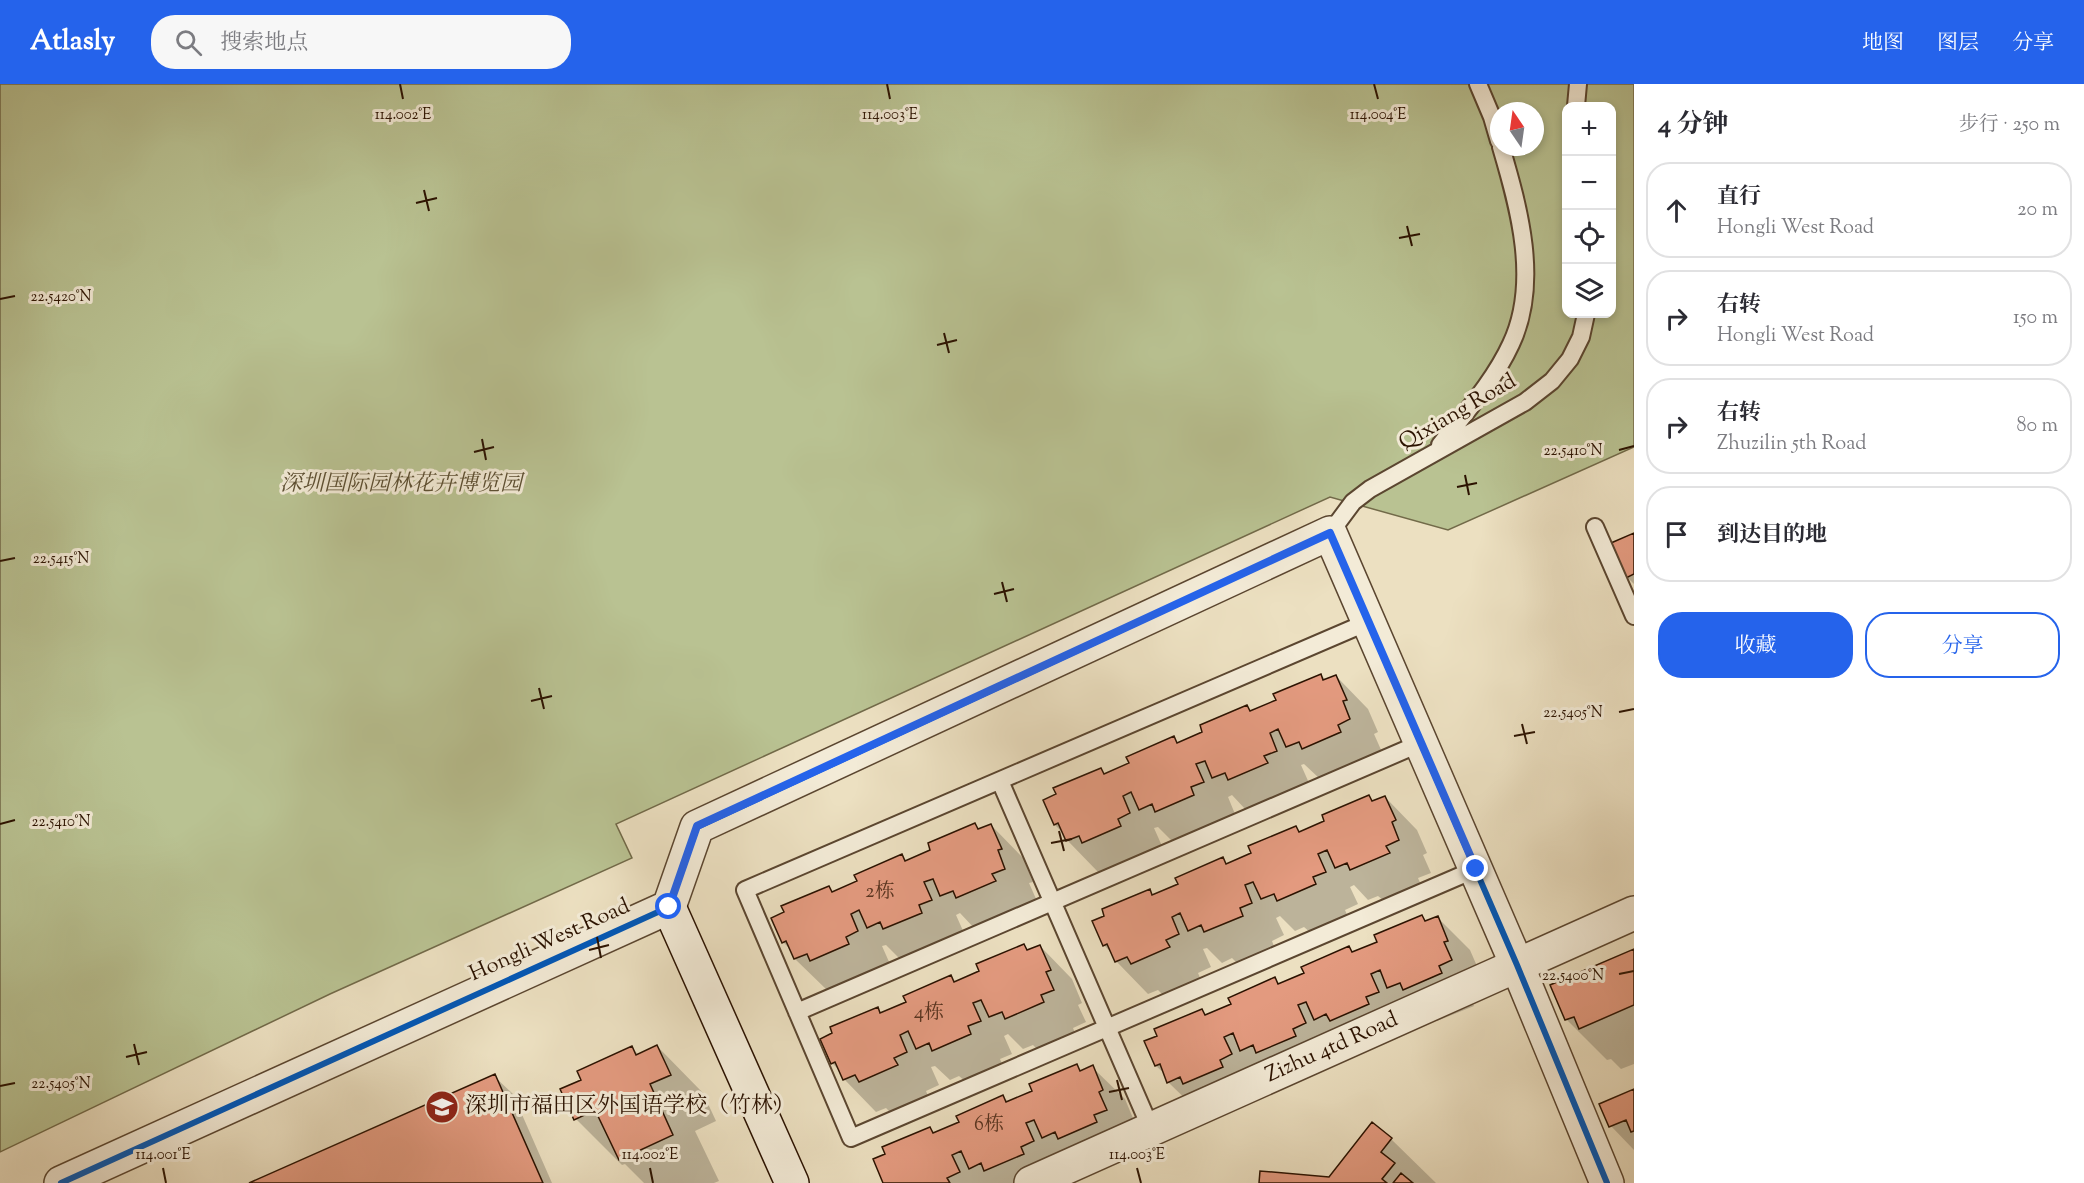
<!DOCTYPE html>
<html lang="zh">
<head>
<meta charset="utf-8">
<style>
	:root { --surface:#fff; --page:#f7f7f7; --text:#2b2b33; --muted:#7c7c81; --line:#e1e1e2; --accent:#2563eb }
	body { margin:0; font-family:"Sorts Mill Goudy","Noto Serif SC",serif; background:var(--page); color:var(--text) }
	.controls { position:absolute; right:18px; top:18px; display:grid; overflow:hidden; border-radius:12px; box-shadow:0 3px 9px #0003 }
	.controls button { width:54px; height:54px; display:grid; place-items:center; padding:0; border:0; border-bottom:2px solid var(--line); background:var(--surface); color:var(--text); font:30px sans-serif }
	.compass { position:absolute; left:1490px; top:18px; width:54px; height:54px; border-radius:50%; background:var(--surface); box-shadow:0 3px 9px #0003; rotate:347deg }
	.stop { position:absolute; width:18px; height:18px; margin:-14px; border:4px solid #2563eb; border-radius:50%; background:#fff }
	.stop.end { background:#2563eb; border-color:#fff; box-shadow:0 2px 6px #0008 }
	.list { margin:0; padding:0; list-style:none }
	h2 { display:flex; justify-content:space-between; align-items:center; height:78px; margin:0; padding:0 24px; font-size:26px }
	h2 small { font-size:20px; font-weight:400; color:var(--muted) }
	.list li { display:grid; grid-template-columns:39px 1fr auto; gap:18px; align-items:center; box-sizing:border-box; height:96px; margin:0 12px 12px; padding:0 12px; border:2px solid var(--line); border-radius:24px }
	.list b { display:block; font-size:22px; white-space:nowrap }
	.list p { margin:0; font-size:20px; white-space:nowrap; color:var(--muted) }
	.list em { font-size:20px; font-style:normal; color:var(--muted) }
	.actions { display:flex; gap:12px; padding:18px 24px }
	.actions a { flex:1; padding:14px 0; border:2px solid var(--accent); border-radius:24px; text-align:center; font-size:21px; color:var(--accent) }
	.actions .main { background:var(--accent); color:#fff }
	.icon { flex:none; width:33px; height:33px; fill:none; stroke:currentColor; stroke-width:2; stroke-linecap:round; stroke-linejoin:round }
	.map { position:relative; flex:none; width:1634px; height:1099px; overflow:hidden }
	header { display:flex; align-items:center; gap:36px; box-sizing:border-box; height:84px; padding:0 30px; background:var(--accent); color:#fff }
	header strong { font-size:28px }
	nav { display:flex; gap:33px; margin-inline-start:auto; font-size:21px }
	.search { width:420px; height:54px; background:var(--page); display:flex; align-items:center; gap:15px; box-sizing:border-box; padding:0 21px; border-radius:24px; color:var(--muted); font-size:22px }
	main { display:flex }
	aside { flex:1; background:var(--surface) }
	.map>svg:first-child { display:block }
</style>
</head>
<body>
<header>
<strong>Atlasly</strong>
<div class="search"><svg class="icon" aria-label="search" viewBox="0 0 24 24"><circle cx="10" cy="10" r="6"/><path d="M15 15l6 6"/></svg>搜索地点</div>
<nav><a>地图</a><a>图层</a><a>分享</a></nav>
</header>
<main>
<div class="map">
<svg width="1634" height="1099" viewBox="0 0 1634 1099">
	<rect width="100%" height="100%" fill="#ece0c1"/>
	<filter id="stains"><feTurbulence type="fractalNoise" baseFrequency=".00333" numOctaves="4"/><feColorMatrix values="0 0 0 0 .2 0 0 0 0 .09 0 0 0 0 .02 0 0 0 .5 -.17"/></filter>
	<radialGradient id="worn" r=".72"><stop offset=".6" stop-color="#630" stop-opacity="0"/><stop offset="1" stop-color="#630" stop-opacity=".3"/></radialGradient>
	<path fill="#b9c292" stroke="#726a49" stroke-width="1.5" fill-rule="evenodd" d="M0 0H1634V363L1448 446 1330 413 616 740 632 774 330 910 0 1068ZM1566 22H1612V230H1566ZM1499 27H1535V63H1499Z"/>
	<path fill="#0003" d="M1634 451V500L1627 493Z
		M1321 591 1326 596 1336 592 1368 625 1378 648 1374 650 1382 668 1320 695 1304 680 1301 681 1309 699 1246 726 1232 711 1228 713 1235 730 1173 758 1158 743 1154 744 1162 762 1099 789 1067 756 1064 750 1055 741 1045 717 1101 686 1106 691 1131 680 1174 654 1179 660 1204 649 1247 622 1252 628 1278 617Z
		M1369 712 1374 718 1385 713 1417 746 1427 769 1423 771 1431 789 1418 794 1421 801 1384 817 1378 812 1368 816 1354 801 1350 803 1358 820 1345 826 1348 833 1311 849 1304 843 1295 847 1280 832 1276 834 1284 851 1272 857 1275 865 1238 880 1232 874 1222 879 1207 864 1203 865 1211 883 1198 889 1201 896 1164 912 1158 906 1148 910 1116 877 1113 871 1104 861 1149 807 1155 812 1180 801 1223 775 1228 781 1253 770 1296 743 1301 749 1326 738Z
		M975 740 980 746 991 741 1023 774 1033 798 1029 799 1037 817 974 844 960 829 956 831 964 849 901 876 886 861 882 862 890 880 828 907 795 875 792 867 783 858 829 804 834 809 859 798 902 772 907 777 932 767Z
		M1422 832 1427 838 1437 833 1470 866 1480 889 1470 914 1474 922 1437 937 1431 932 1397 946 1400 953 1363 969 1357 963 1324 978 1327 985 1290 1001 1201 1030 1168 998 1166 991 1156 982 1146 958 1159 953 1202 927 1208 932 1233 921 1275 895 1281 901 1306 890 1348 863 1354 869 1379 858Z
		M1024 861 1029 867 1040 862 1072 895 1082 919 1078 921 1086 938 1073 944 1076 951 1039 967 1033 961 1023 965 1008 950 1004 952 1012 970 1000 975 1003 982 966 998 959 992 950 996 935 982 931 983 939 1001 926 1007 929 1014 892 1030 886 1024 876 1028 844 995 841 988 832 979 877 924 883 930 908 919 951 893 956 898 981 887Z
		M1634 867V980L1621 985 1611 975 1607 976 1566 935Z
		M657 962 703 1009 716 1037 695 1047 719 1097 714 1099H644L625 1080 622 1081 576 1035 583 997 632 964 639 971Z
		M1076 982 1082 987 1092 983 1125 1015 1135 1039 1054 1099H884L930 1044 936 1050 961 1039 1003 1013 1009 1018 1034 1008Z
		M494 992 513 1010 552 1099H253Z
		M1634 1007V1066L1611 1042 1601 1021Z
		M1391 1055 1436 1099H1260L1330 1094Z"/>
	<path fill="#e39a7f" stroke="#2b1200" stroke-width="1.5" d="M1634 449V490L1626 494 1611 459Z
		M1321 590 1323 596 1336 591 1347 616 1343 617 1350 635 1338 641 1341 648 1302 665 1299 658 1286 663 1278 645 1270 649 1277 667 1264 672 1268 679 1228 696 1225 689 1212 694 1205 677 1196 680 1204 698 1191 703 1194 711 1155 728 1152 720 1139 726 1131 708 1123 712 1130 729 1118 735 1121 742 1082 759 1079 752 1066 757 1058 739 1054 741 1043 716 1056 710 1053 704 1101 684 1104 690 1129 679 1126 673 1174 652 1177 659 1202 648 1200 641 1247 621 1250 627 1276 616 1273 610Z
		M1369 711 1372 717 1385 712 1396 736 1392 738 1399 756 1386 762 1390 769 1350 786 1347 779 1335 784 1327 766 1318 770 1326 788 1313 793 1316 800 1277 817 1274 810 1261 815 1253 798 1245 801 1252 819 1240 824 1243 832 1204 848 1201 841 1188 847 1180 829 1172 833 1179 850 1166 856 1170 863 1131 880 1127 873 1115 878 1107 860 1103 862 1092 837 1104 832 1102 825 1150 805 1152 811 1178 800 1175 794 1223 773 1226 780 1251 769 1248 762 1296 742 1299 748 1324 737 1322 731Z
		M975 739 978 745 991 740 1002 765 998 766 1005 785 992 790 996 797 956 814 953 807 940 812 933 795 924 798 932 816 919 821 922 829 883 845 880 838 867 844 859 826 851 830 858 847 846 853 849 860 810 877 807 870 794 875 786 857 782 859 771 834 784 828 781 822 829 802 832 808 857 797 854 791 902 770 905 777 930 766 928 759Z
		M1422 831 1425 837 1438 832 1448 857 1444 858 1452 876 1439 882 1442 889 1403 906 1400 899 1387 904 1380 886 1371 890 1379 908 1366 913 1369 920 1330 937 1326 930 1314 936 1306 918 1298 921 1306 939 1293 945 1296 952 1256 969 1253 961 1240 967 1233 949 1224 953 1232 970 1220 976 1223 983 1183 1000 1180 993 1167 999 1160 980 1155 982 1144 957 1157 952 1154 945 1202 925 1205 931 1231 920 1228 914 1275 893 1278 900 1304 889 1301 883 1349 862 1352 868 1377 858 1374 851Z
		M1024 860 1027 866 1040 861 1051 886 1046 888 1054 906 1041 911 1044 918 1005 935 1002 928 989 933 981 916 973 919 981 937 968 942 971 950 932 967 929 959 916 965 908 947 900 951 907 968 894 974 898 981 859 998 855 991 843 996 835 978 831 980 820 955 832 949 830 943 878 923 880 929 906 918 903 912 951 891 954 898 979 887 976 880Z
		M1634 865V921L1579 945 1574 933 1565 936 1550 901Z
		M657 961 671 991 650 1000 673 1051 619 1076 595 1026 574 1036 560 1005 581 996 577 987 632 962 636 971Z
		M1077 980 1080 987 1093 981 1103 1006 1099 1008 1107 1026 1094 1031 1097 1038 1058 1055 1055 1048 1042 1054 1034 1036 1026 1039 1034 1057 1021 1063 1024 1070 984 1087 981 1079 969 1085 961 1067 952 1071 960 1088 947 1094 950 1099H883L873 1075 885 1070 882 1063 930 1043 933 1049 959 1038 956 1032 1003 1011 1006 1018 1032 1007 1029 1000Z
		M495 990 543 1099H249Z
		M1634 1005V1047L1631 1048 1626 1036 1609 1043 1599 1020Z
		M1372 1038 1392 1054 1381 1068 1395 1079 1382 1095 1387 1099H1259L1260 1087 1329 1093Z
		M1401 1089 1413 1099H1393Z"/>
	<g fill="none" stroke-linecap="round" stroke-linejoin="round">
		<defs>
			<path id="lane" d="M1478 0 1492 33 1499 57
				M1576 22 1578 0
				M1440 361C1465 329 1494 297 1511 260 1540 199 1519 124 1501 63
				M1595 443 1634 532
				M1330 449 1353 418 1370 405 1525 318 1552 297 1570 275 1581 253 1586 230
				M1368 538 745 806 851 1054 1476 785
				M1000 697 1151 1045
				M797 928 1421 659"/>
			<g id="street">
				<path d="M61 1099 669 823 697 743 1330 449 1517 881 1607 1099"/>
				<path id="s1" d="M1031 1099 1634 829"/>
			</g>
			<path id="secondary" d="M669 823 792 1099"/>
		</defs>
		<use href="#lane" stroke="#5b4630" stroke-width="20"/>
		<use href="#street" stroke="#5b4630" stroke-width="36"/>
		<use href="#secondary" stroke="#2b1200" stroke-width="36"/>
		<use href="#lane" stroke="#f3ebd7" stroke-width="16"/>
		<use href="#street" stroke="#f3ebd7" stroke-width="33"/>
		<use href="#secondary" stroke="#f3ebd7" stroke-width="33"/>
		<defs>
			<path id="cycleway" d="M61 1099 669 823 697 743 1330 449 1517 881 1607 1099"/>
		</defs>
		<use href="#cycleway" stroke="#f3ebd7" stroke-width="10"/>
		<use href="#cycleway" stroke="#0057b8" stroke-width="6"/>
	</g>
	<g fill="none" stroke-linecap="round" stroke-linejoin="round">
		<path stroke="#2563eb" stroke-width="8" d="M669 823 697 742 1330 449 1476 785"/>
	</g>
	<path fill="none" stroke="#2b1200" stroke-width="2" d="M400 0 403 15M887 0 890 15M1374 0 1378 15M424 106 429 127M416 119 437 114M1407 142 1412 162M1399 154 1420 150M0 215 15 212M944 249 949 269M937 261 957 256M482 355 486 376M1619 366 1634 362M474 368 494 363M1465 391 1469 411M1457 403 1477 399M0 477 15 474M1002 498 1007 518M994 510 1014 505M539 604 544 625M531 617 552 612M1619 628 1634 625M1522 640 1527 660M1514 652 1535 648M0 740 15 736M1059 747 1064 767M1051 759 1072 755M597 853 601 874M589 866 609 861M1619 890 1634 887M134 960 139 981M126 973 147 968M1117 996 1122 1016M0 1002 15 999M1109 1008 1129 1004M163 1084 166 1099M650 1084 653 1099M1137 1084 1141 1099"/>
	<defs>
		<symbol id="school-disc" viewBox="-11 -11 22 22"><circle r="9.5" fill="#8f2418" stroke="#f3ebd7"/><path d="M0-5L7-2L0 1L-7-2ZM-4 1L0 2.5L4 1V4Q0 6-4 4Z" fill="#fff"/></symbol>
	</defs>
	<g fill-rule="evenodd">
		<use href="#school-disc" x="423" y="1004" width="38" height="38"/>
	</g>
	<g text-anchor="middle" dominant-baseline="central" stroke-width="6" stroke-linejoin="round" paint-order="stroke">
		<g font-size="20" fill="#593420">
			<text x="880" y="808">2栋</text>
			<text x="929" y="929">4栋</text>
			<text x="989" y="1041">6栋</text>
		</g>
		<g font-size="22" fill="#2b1200" stroke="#f3ebd7">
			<text transform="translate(1458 329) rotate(-30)">Qixiang Road</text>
			<text transform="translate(550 857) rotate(-24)">Hongli West Road</text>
			<text stroke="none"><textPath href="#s1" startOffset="330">Zizhu 4td Road</textPath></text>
		</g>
		<g font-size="22" font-style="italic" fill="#5d5033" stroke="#f3ebd7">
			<text x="401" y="401">深圳国际园林花卉博览园</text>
		</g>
		<g font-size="22" fill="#2b1200" stroke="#f3ebd7" text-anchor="start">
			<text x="465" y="1023">深圳市福田区外国语学校（竹林）</text>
		</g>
	</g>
	<g font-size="15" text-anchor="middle" fill="#2b1200" stroke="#f3ebd7" stroke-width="6" stroke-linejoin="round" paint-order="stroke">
		<text x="403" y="35">114.002°E</text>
		<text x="890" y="35">114.003°E</text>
		<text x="1378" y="35">114.004°E</text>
		<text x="61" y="217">22.5420°N</text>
		<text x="1573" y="371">22.5410°N</text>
		<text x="61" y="479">22.5415°N</text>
		<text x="1573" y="633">22.5405°N</text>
		<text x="61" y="742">22.5410°N</text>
		<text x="1573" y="896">22.5400°N</text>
		<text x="61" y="1004">22.5405°N</text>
		<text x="163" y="1075">114.001°E</text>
		<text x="650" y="1075">114.002°E</text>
		<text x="1137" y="1075">114.003°E</text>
	</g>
	<rect width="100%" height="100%" filter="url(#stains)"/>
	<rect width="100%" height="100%" fill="url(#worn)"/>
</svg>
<div class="controls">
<button>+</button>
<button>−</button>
<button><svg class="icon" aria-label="locate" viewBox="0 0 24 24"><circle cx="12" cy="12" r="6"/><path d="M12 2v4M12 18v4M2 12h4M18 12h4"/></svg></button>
<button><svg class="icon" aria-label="layers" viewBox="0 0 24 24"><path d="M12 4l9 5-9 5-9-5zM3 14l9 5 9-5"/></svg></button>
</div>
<svg class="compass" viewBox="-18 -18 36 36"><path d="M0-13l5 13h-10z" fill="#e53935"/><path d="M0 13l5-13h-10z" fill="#7c7c81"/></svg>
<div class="stop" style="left:669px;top:823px"></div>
<div class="stop end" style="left:1476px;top:785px"></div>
</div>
<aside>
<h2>4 分钟<small>步行 · 250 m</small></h2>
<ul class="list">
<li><svg class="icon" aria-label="ahead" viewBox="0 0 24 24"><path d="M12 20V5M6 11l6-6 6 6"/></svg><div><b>直行</b><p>Hongli West Road</p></div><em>20 m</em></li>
<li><svg class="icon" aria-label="right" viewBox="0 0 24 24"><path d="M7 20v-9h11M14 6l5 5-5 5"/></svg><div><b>右转</b><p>Hongli West Road</p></div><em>150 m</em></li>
<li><svg class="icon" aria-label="right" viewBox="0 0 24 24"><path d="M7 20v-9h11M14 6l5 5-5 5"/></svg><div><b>右转</b><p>Zhuzilin 5th Road</p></div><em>80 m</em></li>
<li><svg class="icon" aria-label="arrive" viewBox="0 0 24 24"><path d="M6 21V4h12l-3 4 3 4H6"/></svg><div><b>到达目的地</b></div></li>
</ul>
<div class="actions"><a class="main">收藏</a><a>分享</a></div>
</aside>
</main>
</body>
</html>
